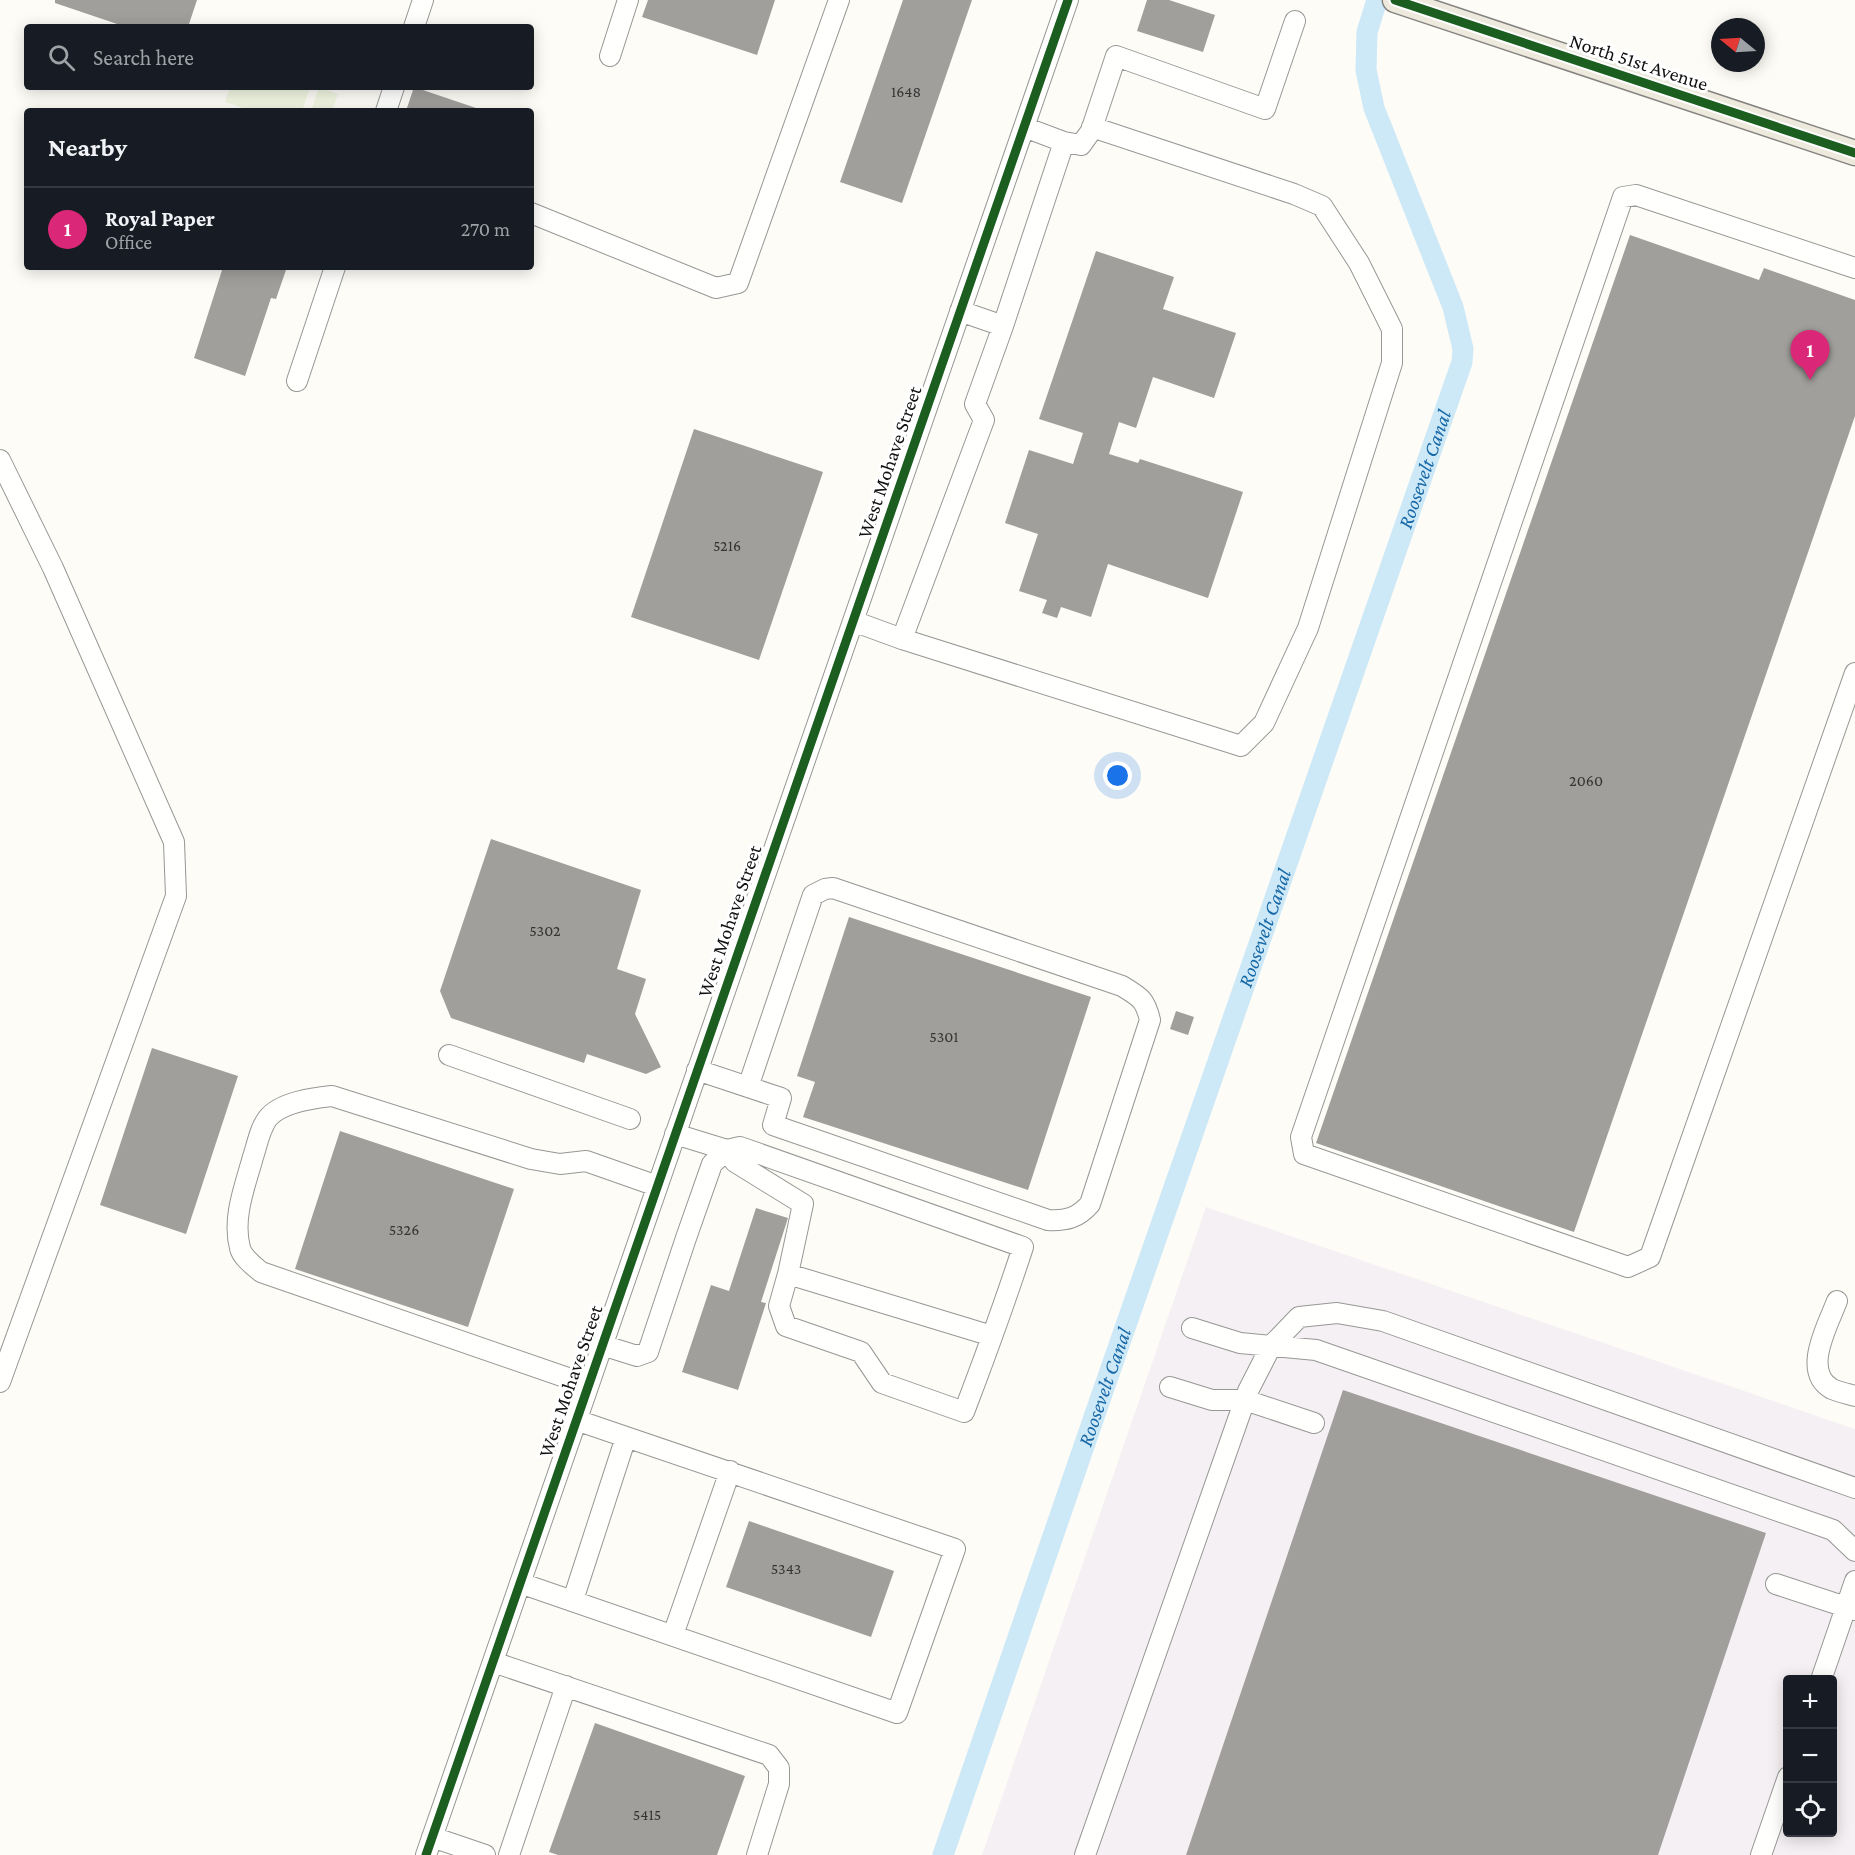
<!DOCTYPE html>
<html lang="en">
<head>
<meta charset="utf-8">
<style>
	:root { --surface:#171b24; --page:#20242c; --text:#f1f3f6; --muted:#9ea1a6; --line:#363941; --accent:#db2777 }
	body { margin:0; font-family:"Crimson Pro",serif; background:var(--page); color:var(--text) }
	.controls { position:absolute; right:18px; bottom:18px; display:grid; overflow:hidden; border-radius:6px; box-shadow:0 3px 15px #0003 }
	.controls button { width:54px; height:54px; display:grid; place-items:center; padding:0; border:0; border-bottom:2px solid var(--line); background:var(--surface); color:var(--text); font:30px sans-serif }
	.compass { position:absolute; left:1711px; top:18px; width:54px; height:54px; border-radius:50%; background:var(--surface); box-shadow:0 3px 15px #0003; rotate:288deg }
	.you { position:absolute; left:1118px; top:776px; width:21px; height:21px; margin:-15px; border:4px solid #fff; border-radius:50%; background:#1a73e8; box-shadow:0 0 0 9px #1a73e833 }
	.badge { display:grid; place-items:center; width:39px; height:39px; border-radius:50%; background:var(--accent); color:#fff; font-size:20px; font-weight:700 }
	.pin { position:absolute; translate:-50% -50px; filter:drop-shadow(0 2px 3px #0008) }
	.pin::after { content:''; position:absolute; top:32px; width:21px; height:18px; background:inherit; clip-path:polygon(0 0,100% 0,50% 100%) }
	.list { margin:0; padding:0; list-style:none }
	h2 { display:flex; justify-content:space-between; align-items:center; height:78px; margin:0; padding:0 24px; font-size:26px }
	h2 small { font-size:20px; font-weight:400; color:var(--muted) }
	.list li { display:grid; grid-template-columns:39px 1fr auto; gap:18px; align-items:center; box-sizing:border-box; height:84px; padding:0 24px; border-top:2px solid var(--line) }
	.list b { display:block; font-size:22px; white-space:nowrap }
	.list p { margin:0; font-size:20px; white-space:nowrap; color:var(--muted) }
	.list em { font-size:20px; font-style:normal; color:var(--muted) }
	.icon { flex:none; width:33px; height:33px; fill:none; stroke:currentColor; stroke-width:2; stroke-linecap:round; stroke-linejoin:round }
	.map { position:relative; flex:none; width:1855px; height:1855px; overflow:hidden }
	.search { position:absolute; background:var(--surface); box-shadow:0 3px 15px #0003; left:24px; top:24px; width:510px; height:66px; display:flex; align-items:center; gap:15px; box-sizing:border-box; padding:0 21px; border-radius:6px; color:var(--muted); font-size:22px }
	.panel { position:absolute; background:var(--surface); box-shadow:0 3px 15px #0003; left:24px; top:108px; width:510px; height:162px; border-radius:6px }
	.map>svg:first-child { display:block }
</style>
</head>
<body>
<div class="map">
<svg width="1855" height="1855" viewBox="0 0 1855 1855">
	<rect width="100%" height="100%" fill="#fdfcf7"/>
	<path fill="#f5f0f3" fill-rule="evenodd" d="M1206 1207 1855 1429V1855H982ZM1788 1680H1832V1832H1788Z"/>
	<path fill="#f0f6e1" d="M230 87H310L302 111H252L225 102Z
		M319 87 338 94 332 111H311Z"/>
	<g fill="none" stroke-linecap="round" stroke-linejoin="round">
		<path stroke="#cde8f7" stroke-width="21" id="s1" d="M943 1855 1103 1391 1462 362 1463 349 1453 307 1374 108 1366 70 1367 32 1377 0"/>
	</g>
	<path fill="#a19f9c" d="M55 0H197L188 27H126L55 3Z
		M648 0H775L757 55 642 17Z
		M903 0H972L902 203 840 182Z
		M1147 0H1169L1215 15 1203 52 1137 31Z
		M414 87 476 108 475 111H406Z
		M1630 235 1759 280 1764 268 1855 300V416L1574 1232 1316 1143Z
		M1096 251 1174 277 1163 309 1236 333 1214 398 1153 377 1136 428 1119 422 1109 454 1138 463 1140 459 1243 492 1208 598 1108 564 1091 617 1061 607 1057 618 1042 613 1047 600 1019 591 1038 534 1005 523 1029 450 1073 464 1083 433 1039 419Z
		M223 267H287L276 299 271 298 245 376 194 358Z
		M694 429 823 472 759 660 631 617Z
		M491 839 641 890 617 969 646 979 635 1014 661 1067 646 1074 587 1054 584 1063 451 1018 440 991Z
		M849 917 1091 997 1028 1190 803 1117 815 1082 797 1076Z
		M1176 1011 1194 1017 1188 1035 1170 1029Z
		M152 1048 238 1076 186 1234 100 1205Z
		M340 1131 514 1189 468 1327 295 1269Z
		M756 1208 788 1218 761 1302 766 1303 738 1390 682 1372 711 1285 729 1291Z
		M1343 1390 1766 1533 1658 1855H1186Z
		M749 1521 894 1571 871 1637 726 1587Z
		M595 1723 745 1776 717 1855H558L549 1852Z"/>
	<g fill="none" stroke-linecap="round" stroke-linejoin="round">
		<defs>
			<path id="minor" d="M414 27 423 0
				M610 56 628 0
				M386 111 394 87
				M1024 127 1064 142 1081 145 1091 131 1116 56 1265 109 1295 21
				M531 213 716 288 738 283 839 0
				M1855 268 1636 195 1623 197 1301 1137 1304 1154 1628 1267 1650 1257 1855 673
				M1003 326 1064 142
				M297 381 335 267
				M0 460 53 568 174 842 176 896 0 1382
				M853 621 902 639 984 420 975 404 1003 326 960 311
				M902 639 1241 746 1264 723 1308 628 1392 363V329L1359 263 1322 206 1294 194 1092 127
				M449 1055 630 1119
				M697 1070 781 1098 773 1125 1048 1220C1066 1221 1078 1218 1090 1204L1150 1020C1145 999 1140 997 1122 986L833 888 825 889 813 895 748 1087
				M675 1134 727 1150 735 1162 803 1204 788 1274
				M1837 1301C1828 1325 1801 1372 1832 1389 1839 1392 1848 1394 1855 1396
				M1192 1328 1240 1343 1316 1350 1833 1530 1855 1551
				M602 1345 637 1356 648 1352 686 1238 712 1164 727 1150 740 1147 1023 1247C1005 1302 985 1357 964 1412L882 1383 861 1352 786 1326 779 1306 788 1274 992 1336
				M588 1385 261 1272C254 1266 242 1257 240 1248 232 1218 245 1186 253 1157 257 1145 260 1128 268 1118 281 1102 313 1098 332 1096L531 1159 560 1164 586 1161 657 1186
				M1170 1387 1212 1400H1245L1314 1423
				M520 1583 897 1713 955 1549 576 1420
				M1776 1584 1855 1610
				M573 1600 626 1437
				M673 1635 730 1471
				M493 1662 769 1755 779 1768V1784L757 1855
				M1821 1680 1855 1581
				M432 1837 485 1855
				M426 1855 1068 0
				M509 1855 566 1686
				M1085 1855 1248 1391 1271 1346 1299 1317 1337 1313 1383 1321 1855 1488
				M1761 1855 1788 1777"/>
			<path id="major" d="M1395 0 1855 153"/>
		</defs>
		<use href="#minor" stroke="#979795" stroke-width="22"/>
		<use href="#major" stroke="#858482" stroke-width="27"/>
		<use href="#minor" stroke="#fffffe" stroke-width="20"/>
		<use href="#major" stroke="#ede9dc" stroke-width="24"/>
		<defs>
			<path id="cycleway" d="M1395 0 1855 153
				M426 1855 1068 0"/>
		</defs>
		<use href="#cycleway" stroke="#fff" stroke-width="13"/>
		<use href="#cycleway" stroke="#1b5e20" stroke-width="9"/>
	</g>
	<g text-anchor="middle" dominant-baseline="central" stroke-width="6" stroke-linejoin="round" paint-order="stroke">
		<g font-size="16" fill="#353434">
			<text x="906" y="91">1648</text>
			<text x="727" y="545">5216</text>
			<text x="1586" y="780">2060</text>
			<text x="545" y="930">5302</text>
			<text x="944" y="1036">5301</text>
			<text x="404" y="1229">5326</text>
			<text x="786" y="1568">5343</text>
			<text x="647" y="1814">5415</text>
		</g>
		<g font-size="20" fill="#111" stroke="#fff">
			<text transform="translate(1639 62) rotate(18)">North 51st Avenue</text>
			<text transform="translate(889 462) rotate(-71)">West Mohave Street</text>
			<text transform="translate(729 921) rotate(-71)">West Mohave Street</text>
			<text transform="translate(570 1381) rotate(-71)">West Mohave Street</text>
		</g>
		<g font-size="21" font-style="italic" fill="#1768a6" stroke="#fff">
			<text stroke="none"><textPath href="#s1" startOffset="1467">Roosevelt Canal</textPath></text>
			<text stroke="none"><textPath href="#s1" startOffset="981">Roosevelt Canal</textPath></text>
			<text stroke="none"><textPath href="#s1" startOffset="495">Roosevelt Canal</textPath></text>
		</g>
	</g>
</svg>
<div class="controls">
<button>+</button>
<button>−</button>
<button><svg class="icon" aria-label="locate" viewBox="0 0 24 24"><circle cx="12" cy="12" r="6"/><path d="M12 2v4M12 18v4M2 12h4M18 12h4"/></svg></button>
</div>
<svg class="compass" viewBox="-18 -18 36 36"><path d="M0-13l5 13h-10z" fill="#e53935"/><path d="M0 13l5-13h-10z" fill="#9ea1a6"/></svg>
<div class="you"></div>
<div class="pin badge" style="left:1810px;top:380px">1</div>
<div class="search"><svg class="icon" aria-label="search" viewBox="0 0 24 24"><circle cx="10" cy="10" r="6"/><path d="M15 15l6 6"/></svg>Search here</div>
<section class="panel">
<h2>Nearby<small></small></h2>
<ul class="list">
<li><span class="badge">1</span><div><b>Royal Paper</b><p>Office</p></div><em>270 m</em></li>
</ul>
</section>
</div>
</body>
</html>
